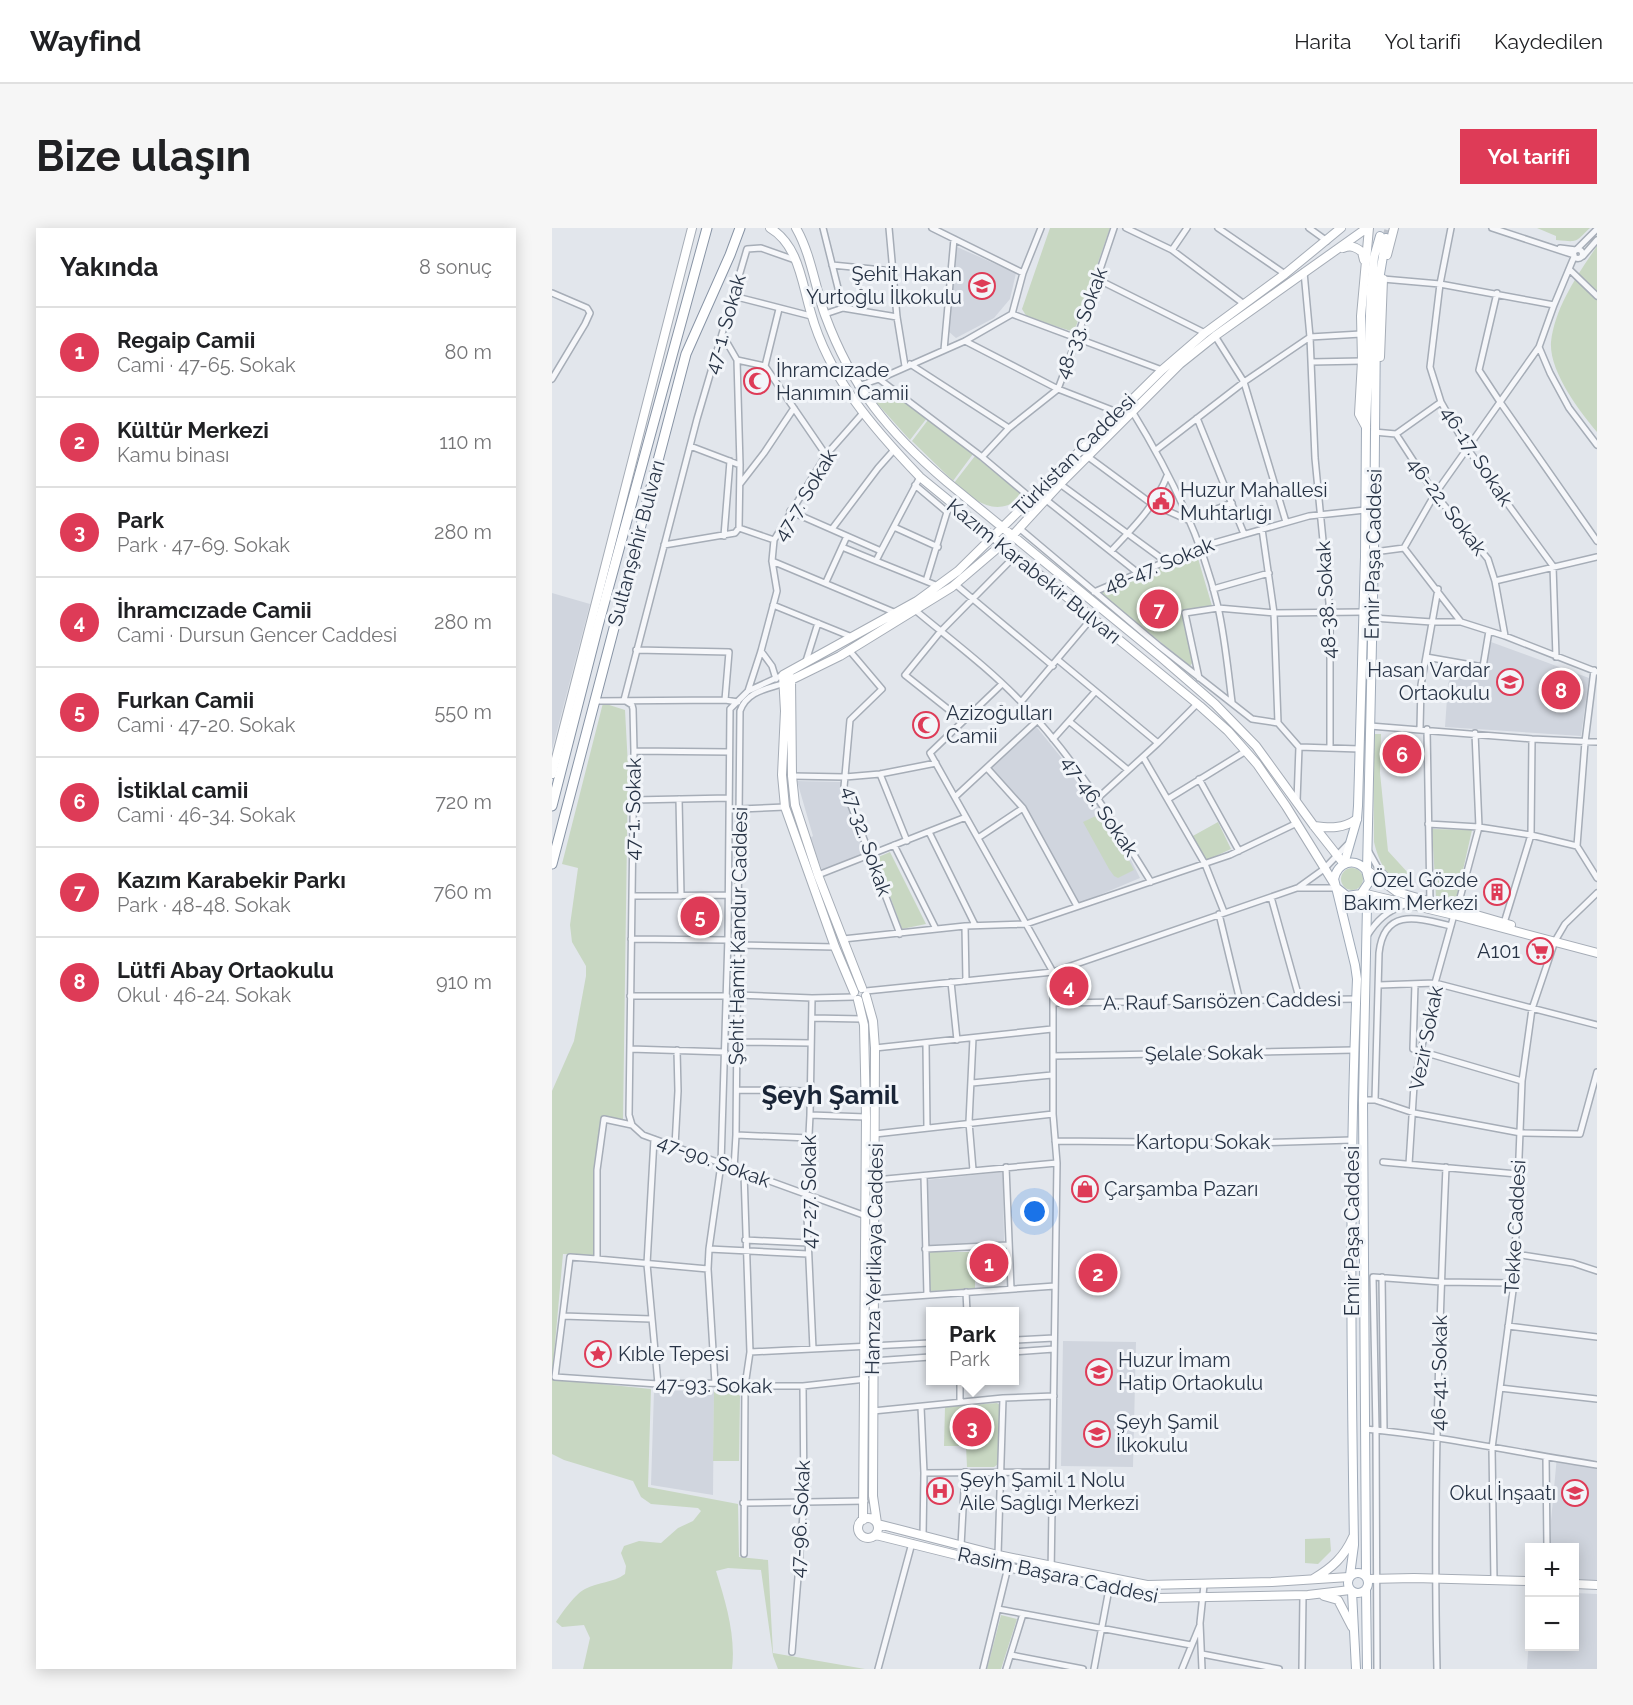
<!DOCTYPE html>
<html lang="tr">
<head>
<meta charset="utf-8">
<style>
	:root { --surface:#fff; --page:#f6f6f6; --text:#202124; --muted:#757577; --line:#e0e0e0; --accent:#de3b57 }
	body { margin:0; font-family:Raleway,sans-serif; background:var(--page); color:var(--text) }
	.controls { position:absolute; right:18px; bottom:18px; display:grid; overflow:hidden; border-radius:0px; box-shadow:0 3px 15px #0003 }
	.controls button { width:54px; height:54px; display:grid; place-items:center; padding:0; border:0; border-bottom:2px solid var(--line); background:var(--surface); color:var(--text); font:30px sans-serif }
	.you { position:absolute; left:483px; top:984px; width:21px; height:21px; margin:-15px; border:4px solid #fff; border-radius:50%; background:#1a73e8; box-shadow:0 0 0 9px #1a73e833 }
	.badge { display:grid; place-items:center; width:39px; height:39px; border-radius:50%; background:var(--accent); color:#fff; font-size:20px; font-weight:700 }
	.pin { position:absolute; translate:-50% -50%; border:3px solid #fff; box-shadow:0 2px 6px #0006 }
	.popup { position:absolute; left:374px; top:1079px; width:93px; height:78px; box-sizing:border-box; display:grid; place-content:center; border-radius:0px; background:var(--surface); filter:drop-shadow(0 2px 4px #0005); font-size:20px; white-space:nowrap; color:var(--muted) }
	.popup b { font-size:22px; color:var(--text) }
	.popup::after { content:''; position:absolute; left:50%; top:100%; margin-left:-12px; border:12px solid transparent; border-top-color:var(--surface) }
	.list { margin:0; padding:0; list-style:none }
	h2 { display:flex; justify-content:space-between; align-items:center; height:78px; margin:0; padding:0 24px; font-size:26px }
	h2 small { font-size:20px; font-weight:400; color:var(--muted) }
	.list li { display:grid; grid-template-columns:39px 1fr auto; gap:18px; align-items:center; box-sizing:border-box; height:90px; padding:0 24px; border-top:2px solid var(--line) }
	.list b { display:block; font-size:22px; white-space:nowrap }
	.list p { margin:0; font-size:20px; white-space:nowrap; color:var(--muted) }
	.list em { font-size:20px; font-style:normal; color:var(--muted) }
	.map { position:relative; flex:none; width:1045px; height:1441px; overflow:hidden; border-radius:0px }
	header { display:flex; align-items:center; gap:36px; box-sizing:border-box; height:84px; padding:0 30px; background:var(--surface); border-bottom:2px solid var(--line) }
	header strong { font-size:28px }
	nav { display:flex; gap:33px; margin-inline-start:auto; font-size:21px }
	.intro { display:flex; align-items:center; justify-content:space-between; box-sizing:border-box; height:144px; padding:0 36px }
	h1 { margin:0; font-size:42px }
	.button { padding:15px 27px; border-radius:0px; background:var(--accent); color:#fff; font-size:21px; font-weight:700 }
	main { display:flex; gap:36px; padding:0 36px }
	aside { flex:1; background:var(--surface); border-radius:0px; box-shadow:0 3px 15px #0003 }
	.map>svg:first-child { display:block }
</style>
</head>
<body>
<header>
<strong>Wayfind</strong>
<nav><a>Harita</a><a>Yol tarifi</a><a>Kaydedilen</a></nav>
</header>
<div class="intro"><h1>Bize ulaşın</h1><a class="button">Yol tarifi</a></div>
<main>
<aside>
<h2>Yakında<small>8 sonuç</small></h2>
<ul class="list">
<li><span class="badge">1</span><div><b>Regaip Camii</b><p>Cami · 47-65. Sokak</p></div><em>80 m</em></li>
<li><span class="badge">2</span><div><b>Kültür Merkezi</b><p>Kamu binası</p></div><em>110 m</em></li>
<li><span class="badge">3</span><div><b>Park</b><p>Park · 47-69. Sokak</p></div><em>280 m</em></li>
<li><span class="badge">4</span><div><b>İhramcızade Camii</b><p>Cami · Dursun Gencer Caddesi</p></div><em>280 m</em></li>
<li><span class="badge">5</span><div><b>Furkan Camii</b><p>Cami · 47-20. Sokak</p></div><em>550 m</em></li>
<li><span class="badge">6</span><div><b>İstiklal camii</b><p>Cami · 46-34. Sokak</p></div><em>720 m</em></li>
<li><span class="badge">7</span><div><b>Kazım Karabekir Parkı</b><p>Park · 48-48. Sokak</p></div><em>760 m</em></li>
<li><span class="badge">8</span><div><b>Lütfi Abay Ortaokulu</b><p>Okul · 46-24. Sokak</p></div><em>910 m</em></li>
</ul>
</aside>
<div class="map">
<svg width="1045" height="1441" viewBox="0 0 1045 1441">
	<rect width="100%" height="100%" fill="#e2e6ec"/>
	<path fill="#d0d5de" d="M405 19 464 45 458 71 442 90 404 110 396 103 402 29Z
		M0 365 38 376 0 522Z
		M939 414 1037 450 1029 508 893 499 896 456 905 434 933 442Z
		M483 497 558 590 588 650 526 676 473 579 436 541Z
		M245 553 289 554 301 593 314 627 271 645 258 610 261 608Z
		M451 944 452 1016 375 1018 374 952Z
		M511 1113 584 1114 581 1239 509 1238Z
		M162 1162 161 1267 99 1257 102 1163Z
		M1005 1228 1045 1237V1355L1023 1354V1320H999V1293Z
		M1023 1365 1045 1366V1441H975L977 1409 978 1418H1023Z"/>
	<path fill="#c8d7c2" d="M498 0H558L522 104 475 89 470 81Z
		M985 0H1038C1022 15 1027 14 1004 12V8Z
		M1045 18V204C1027 183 997 143 999 114 1003 79 1026 46 1045 18Z
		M327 159 333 160 375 190 358 212 322 172 320 168Z
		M376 192 421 226 401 253 360 213Z
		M423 228 471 268C444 291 425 274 402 255Z
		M638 325 645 327 660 378 630 384 642 428 641 434 638 438 547 364Z
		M51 475 73 482 76 538 71 892 50 889 42 942V1027L11 1026 0 1149V863L22 813 34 748V738L20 714 18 697 26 640 10 636Z
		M821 506H829L828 545 836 623 857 646 861 648 854 656C835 653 826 631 822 614Z
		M550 585 559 597 582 642 566 650 562 648 557 641 531 594Z
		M666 594 679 621 653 633 639 609Z
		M880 601 920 602 904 673 884 669Z
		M338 624 374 696 350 701 324 630Z
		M789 651a11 11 0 1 1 22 0a11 11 0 1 1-22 0Z
		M376 1024H423V1062L377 1063Z
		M0 1151 99 1161 96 1259 186 1276 187 1329 216 1332 221 1425 313 1441H226L221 1428 209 1342 176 1340 164 1343C174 1375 184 1408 180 1441H31L38 1410 32 1397 10 1399 4 1394C9 1386 24 1365 33 1361 46 1354 61 1355 73 1346L74 1338 69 1325 72 1318 87 1313 109 1315 126 1300 141 1293 149 1283 146 1280 99 1276 89 1269 81 1253 12 1232 0 1226Z
		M162 1162H181L188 1168 187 1233H161Z
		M445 1175 448 1177 446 1236 442 1239H415L414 1218H392L393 1179Z
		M778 1310 779 1323 766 1336 753 1335V1311Z
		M449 1387 465 1391 449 1441H435Z"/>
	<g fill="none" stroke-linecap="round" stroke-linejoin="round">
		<path stroke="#bdc2cb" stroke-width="8" stroke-dasharray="8 4" stroke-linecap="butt" d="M834 10 837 0"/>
		<defs>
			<path id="street" d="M271 0 291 80 273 86
				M337 0 345 89 353 138
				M380 0 471 45
				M574 0 620 22 692 76
				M666 0 733 46
				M757 0 775 13
				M899 0 888 56 878 139 889 174 915 220 1001 338 1004 429
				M940 0 1022 27
				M1008 20 1024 22
				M1025 21 1045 1
				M1021.5 26a4.5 4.5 0 1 1 9 0a4.5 4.5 0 1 1-9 0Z
				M620 22 635 0
				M1031 28 1045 12
				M1022 29 1002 77 987 119 998 145 1017 180 1045 217
				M243 32 209 20 195 21 145 191 72 472 80 477 81 481 82 523 77 887 80 897 52 891 45 942V1031L18 1029 3 1149 106 1156 163 1155 193 1158H251L314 1151
				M280 37 341 43
				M1017 41 1045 68
				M752 44 758 109 763 230 778 385V520
				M545 51 653 105
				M831 51 888 56 1002 77
				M0 65 35 80 38 85 33 96 0 151
				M945 65 927 142 948 174 1045 313
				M181 68 259 88
				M291 80 345 89
				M227 81 213 138 274 227
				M460 86 610 142
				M170 106 185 132 213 138
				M663 108 692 154 734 294
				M413 113 506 161 565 184
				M392 122 402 11
				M185 132 188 237 187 300
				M759 134 810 133
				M358 136 457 200
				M327 151 430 229 480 271
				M306 158 327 151 413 113 460 86 471 45 489 0
				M580 183C617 243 650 310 666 379 673 410 676 443 680 474
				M645 190 692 306
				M822 204 844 206 883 266 936 331 943 353 953 408
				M844 206 889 174
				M138 218 188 237
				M604 222 692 154 758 109 809 106
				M535 228 600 276 636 292 680 275
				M430 229 457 200 506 161 525 110 562 0
				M188 256 212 225 242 180
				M508 256 613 333
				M363 257 395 284 374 353
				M493 271 586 345
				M238 283 329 323 324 333 386 358
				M342 299 386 319
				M467 300 607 418 700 491 726 495
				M280 301 326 240 342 222
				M710 301 722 385 726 495
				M172 308 178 233
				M112 317 183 305 187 300 222 312
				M290 319 324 333
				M852 320 909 394 953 408 1045 444
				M329 323 368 249
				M559 323C580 301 604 277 615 248
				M822 324 852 320 883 266 987 119
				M220 333 344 385
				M943 353 1045 329
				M274 354 295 308
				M403 356 501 438
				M661 361 717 345
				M542 364 648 319 757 288 813 282
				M221 377 300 409
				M363 382C399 412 438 441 470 475 521 529 560 591 599 654
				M821 390 880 394H909
				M84 422 177 424 173 472
				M297 422 330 461 298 492 292 559 348 706
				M209 423 220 438 224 451
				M874 429 931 439 937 403
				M506 432 606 515
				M254 433 266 395
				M1042 442 1033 514 1025 618 1045 650
				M647 450 633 385 666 380 722 385 811 384
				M450 456 378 525 501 744V886L505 935 499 1348
				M196 463 209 423 225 363 220 333 222 312 274 227 311 185
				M43 473 173 472 186 474
				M469 474 540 390
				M411 493 353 447 388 404 463 328
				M518 494 576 542
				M726 495 747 519 808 521
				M818 498 980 511 1045 514
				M868 501 869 457 886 361
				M875 501 878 674
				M501 511 543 464
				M82 523 177 524
				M591 529 653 636 672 684
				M435 540 471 580 525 678
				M328 546 355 613
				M240 548 293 549 328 546 384 535
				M647 551 687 623
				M403 569 486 492
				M547 569 606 515 645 476
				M127 571 129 668
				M616 571 694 523
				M82 572 177 570
				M745 573 747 519
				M188 581 233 579
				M876 596 927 599 979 607 1025 618
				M377 604 423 697
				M426 610 471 580
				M342 617 384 701
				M817 624 826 640 844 659
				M266 647 414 589
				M747 659 772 641 796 616
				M80 668 176 667
				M719 669 748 773
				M905 681 927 599 923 505
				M667 686 688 773
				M952 695 979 607 980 511
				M413 698 414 753
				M815 708C825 692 835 683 853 677
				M79 711 176 712
				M291 711 413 698 474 696 678 627 745 595
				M186 717 283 719
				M399 754 405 812
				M863 756 861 821 970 853
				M827 757 883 755 1045 797
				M314 763 501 744 745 660H785
				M185 767 260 770 302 769
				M78 768H175
				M260 770 258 887 254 966 261 1121
				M501 775 804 771
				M260 790 310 791
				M185 814 259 815
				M374 816 375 900
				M323 820 500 801
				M78 821 173 824
				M501 828 802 822
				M420 855 500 847
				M185 862 258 863
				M811 872H823L862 885 969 905 1028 906 1045 844
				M823 872 827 725C832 679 866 690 899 698
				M258 887 314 889
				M80 897 91 907 314 988
				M323 906 501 886
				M184 907 257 910
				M102 911 95 1036 106 1156
				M503 913 699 915 800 912
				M123 918 126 863 125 822
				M831 934 965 946
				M857 936 862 857 883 755 902 687
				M454 939 459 1061
				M182 941 184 907 188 483C195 463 215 461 233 455
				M421 942 417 894 421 810
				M372 948 375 1067
				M323 952 505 935
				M193 1012 256 1015
				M157 1021 256 1026
				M373 1021 456 1017
				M963 1026 1021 1035 1045 1043
				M45 1031 156 1041
				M830 1049 832 1202
				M414 1064 415 1084
				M321 1071 503 1058
				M11 1088 99 1091
				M956 1098 1045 1109
				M462 1112 502 1110
				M198 1124 378 1115
				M462 1124 502 1121
				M321 1133 378 1129
				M408 1152V1174
				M163 1155 156 1041 157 1021 169 936 176 709 178 481 196 463 231 447
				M948 1160 1045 1171
				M369 1179 372 1245 371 1308
				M321 1183 451 1170 502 1168
				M813 1201C891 1208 967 1225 1045 1237
				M994 1229 995 1320
				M372 1245 500 1244
				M191 1275 313 1273
				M409 1318 413 1244
				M192 1326 193 1158 198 1124 192 945
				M446 1327 451 1170
				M942 1352 940 1220 962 1055 970 853 980 781 1003 713 1013 696 1045 665
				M446 1381 639 1417
				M240 1424 252 1274 251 1158
				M650 1426 727 1441
				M459 1427 531 1441
				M326 1441 360 1315
				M431 1441 456 1339
				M454 1441 471 1386
				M542 1441 557 1361
				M630 1441 648 1397
				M650 1441 648 1395 652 1357
				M750 1441 751 1368
				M825 1441 824 1202 821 1049 889 1054 962 1055
				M885 1441C881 1274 887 1106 894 939"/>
			<path id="secondary" d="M218 0C247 17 250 56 259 85 277 150 322 201 368 249L648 478 676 503 705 536 734 578 783 657
				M244 0C259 26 263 59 273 87 300 160 336 204 395 254L611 431 663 476 704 518 762 598 792 636
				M791 20C799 17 804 19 810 24L812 32
				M835 27 842 0
				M828 129 831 51
				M814 199 807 186 810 133 809 88 817 0
				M239 450 240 548 243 577 266 647 310 760
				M233 455 288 428 400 359 461 307 508 256 628 136 663 108 815 0
				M0 546 140 0
				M762 598C778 600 791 601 805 591
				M815 642 845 664 959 697
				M810 665 902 687 1045 725
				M302 764 283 719 233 579 230 547 233 483 231 447 365 373 406 343 610 142 653 105 733 46 789 0
				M314 768 321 793 323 820 321 1268 325 1295
				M306 772 312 797 314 889 311 1292
				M306 1300a10 10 0 1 1 20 0a10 10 0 1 1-20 0Z
				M326 1296 446 1327 595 1357 720 1354 797 1349
				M324 1307 445 1337 606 1370 756 1367 798 1362
				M761 1351C780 1340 792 1329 801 1309
				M816 1351 862 1350 978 1353
				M1023 1356 1045 1357
				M772 1368 786 1372 800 1399"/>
			<path id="primary" d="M792 636 805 591 806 578 813 329 814 199 819 59 822 29 828 8
				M815 642 822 324 824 94 826 58 834 10
				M785 660 795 668 809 666 817 654 814 642C802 629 786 634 782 651L803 737 805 751C797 939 799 1128 802 1317L798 1347
				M810 665 815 677 811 872 814 1348
				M796 1355a10 10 0 1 1 20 0a10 10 0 1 1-20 0Z
				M814 1361 815 1441
				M800 1364 804 1441"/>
			<path id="highway" d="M0 578 46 398 155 0
				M0 636 134 126 178 27 188 0"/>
		</defs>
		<use href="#street" stroke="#a6adb7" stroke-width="8"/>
		<use href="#secondary" stroke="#a6adb7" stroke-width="10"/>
		<use href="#primary" stroke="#a0abb9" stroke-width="10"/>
		<use href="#highway" stroke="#8894a5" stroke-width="11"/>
		<use href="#street" stroke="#f6f7fa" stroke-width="5"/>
		<use href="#secondary" stroke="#fff" stroke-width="8"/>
		<use href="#primary" stroke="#fff" stroke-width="8"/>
		<use href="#highway" stroke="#fff" stroke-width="9"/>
	</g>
	<defs>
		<symbol id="school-ring" viewBox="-11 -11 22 22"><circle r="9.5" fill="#f2f5f9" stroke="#de3b57" stroke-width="1.5"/><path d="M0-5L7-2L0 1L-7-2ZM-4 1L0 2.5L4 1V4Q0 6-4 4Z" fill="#de3b57"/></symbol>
		<symbol id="mosque-ring" viewBox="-11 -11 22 22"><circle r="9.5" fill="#f2f5f9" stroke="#de3b57" stroke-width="1.5"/><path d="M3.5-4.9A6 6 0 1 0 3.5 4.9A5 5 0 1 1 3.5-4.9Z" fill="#de3b57"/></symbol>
		<symbol id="civic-ring" viewBox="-11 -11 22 22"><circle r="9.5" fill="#f2f5f9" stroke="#de3b57" stroke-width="1.5"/><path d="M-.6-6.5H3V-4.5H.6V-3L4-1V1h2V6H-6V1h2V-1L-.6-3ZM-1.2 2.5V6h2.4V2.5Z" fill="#de3b57"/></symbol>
		<symbol id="building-ring" viewBox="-11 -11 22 22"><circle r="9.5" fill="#f2f5f9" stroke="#de3b57" stroke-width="1.5"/><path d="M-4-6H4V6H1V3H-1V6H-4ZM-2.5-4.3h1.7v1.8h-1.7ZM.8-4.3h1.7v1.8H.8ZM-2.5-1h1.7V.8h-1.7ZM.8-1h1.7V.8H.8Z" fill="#de3b57"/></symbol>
		<symbol id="supermarket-ring" viewBox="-11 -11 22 22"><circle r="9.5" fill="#f2f5f9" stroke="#de3b57" stroke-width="1.5"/><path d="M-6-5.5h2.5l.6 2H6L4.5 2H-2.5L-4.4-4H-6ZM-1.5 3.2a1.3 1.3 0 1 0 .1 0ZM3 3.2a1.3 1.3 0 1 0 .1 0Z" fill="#de3b57"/></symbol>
		<symbol id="shop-ring" viewBox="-11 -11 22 22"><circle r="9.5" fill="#f2f5f9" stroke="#de3b57" stroke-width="1.5"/><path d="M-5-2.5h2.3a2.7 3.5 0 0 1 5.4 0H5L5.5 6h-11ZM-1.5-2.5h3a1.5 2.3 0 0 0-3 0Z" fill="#de3b57"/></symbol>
		<symbol id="sight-ring" viewBox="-11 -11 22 22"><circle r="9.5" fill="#f2f5f9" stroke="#de3b57" stroke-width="1.5"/><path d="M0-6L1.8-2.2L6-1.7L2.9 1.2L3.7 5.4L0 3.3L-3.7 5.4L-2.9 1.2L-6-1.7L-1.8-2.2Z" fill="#de3b57"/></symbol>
		<symbol id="hospital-ring" viewBox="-11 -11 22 22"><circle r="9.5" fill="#f2f5f9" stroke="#de3b57" stroke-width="1.5"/><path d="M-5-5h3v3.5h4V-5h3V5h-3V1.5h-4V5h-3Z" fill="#de3b57"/></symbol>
	</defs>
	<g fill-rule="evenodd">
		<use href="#school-ring" x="415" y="43" width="30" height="30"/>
		<use href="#mosque-ring" x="190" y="138" width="30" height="30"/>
		<use href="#civic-ring" x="594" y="258" width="30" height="30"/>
		<use href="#school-ring" x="943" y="439" width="30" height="30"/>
		<use href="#mosque-ring" x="359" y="482" width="30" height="30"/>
		<use href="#building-ring" x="930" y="649" width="30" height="30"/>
		<use href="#supermarket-ring" x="973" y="708" width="30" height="30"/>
		<use href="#shop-ring" x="518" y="946" width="30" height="30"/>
		<use href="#sight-ring" x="31" y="1111" width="30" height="30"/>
		<use href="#school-ring" x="532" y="1129" width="30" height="30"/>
		<use href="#school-ring" x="530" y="1191" width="30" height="30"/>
		<use href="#hospital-ring" x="373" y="1248" width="30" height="30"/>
		<use href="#school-ring" x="1008" y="1250" width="30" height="30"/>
	</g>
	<g text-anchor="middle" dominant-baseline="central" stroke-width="6" stroke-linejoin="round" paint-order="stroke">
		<g font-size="20" fill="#283446" stroke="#f2f5f9" text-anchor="start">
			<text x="410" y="46" text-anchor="end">Şehit Hakan<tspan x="410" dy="23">Yurtoğlu İlkokulu</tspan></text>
			<text x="224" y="142">İhramcızade<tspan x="224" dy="23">Hanımın Camii</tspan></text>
			<text x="628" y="262">Huzur Mahallesi<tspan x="628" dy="23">Muhtarlığı</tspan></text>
			<text x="938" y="442" text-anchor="end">Hasan Vardar<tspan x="938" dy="23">Ortaokulu</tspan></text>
			<text x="394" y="485">Azizoğulları<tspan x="394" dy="23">Camii</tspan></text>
			<text x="926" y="652" text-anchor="end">Özel Gözde<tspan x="926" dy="23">Bakım Merkezi</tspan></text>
			<text x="968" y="723" text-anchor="end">A101</text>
			<text x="552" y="961">Çarşamba Pazarı</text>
			<text x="66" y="1126">Kıble Tepesi</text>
			<text x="566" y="1132">Huzur İmam<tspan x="566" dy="23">Hatip Ortaokulu</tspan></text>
			<text x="564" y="1194">Şeyh Şamil<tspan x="564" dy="23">İlkokulu</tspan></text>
			<text x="408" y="1252">Şeyh Şamil 1 Nolu<tspan x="408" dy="23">Aile Sağlığı Merkezi</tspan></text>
			<text x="1004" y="1265" text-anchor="end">Okul İnşaatı</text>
		</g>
		<g font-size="20" fill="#283446" stroke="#f2f5f9">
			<text transform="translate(529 95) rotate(-70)">48-33. Sokak</text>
			<text transform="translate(173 96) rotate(-74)">47-1. Sokak</text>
			<text transform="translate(522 227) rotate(-45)">Türkistan Caddesi</text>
			<text transform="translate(925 228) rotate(57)">46-17. Sokak</text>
			<text transform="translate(253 267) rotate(-59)">47-7. Sokak</text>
			<text transform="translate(895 278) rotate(53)">46-22. Sokak</text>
			<text transform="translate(84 315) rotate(-75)">Sultanşehir Bulvarı</text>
			<text transform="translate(821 326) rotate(-89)">Emir Paşa Caddesi</text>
			<text transform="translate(607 337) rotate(-22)">48-47. Sokak</text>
			<text transform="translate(482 343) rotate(39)">Kazım Karabekir Bulvarı</text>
			<text transform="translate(774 372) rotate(-93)">48-38. Sokak</text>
			<text transform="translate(548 578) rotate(55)">47-46. Sokak</text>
			<text transform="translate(81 581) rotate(-89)">47-1. Sokak</text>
			<text transform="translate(315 613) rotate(71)">47-32. Sokak</text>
			<text transform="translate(186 708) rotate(-89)">Şehit Hamit Kandur Caddesi</text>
			<text transform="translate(670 773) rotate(-1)">A. Rauf Sarısözen Caddesi</text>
			<text transform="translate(874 810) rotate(-79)">Vezir Sokak</text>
			<text transform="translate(652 825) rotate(-1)">Şelale Sokak</text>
			<text x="651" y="914">Kartopu Sokak</text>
			<text transform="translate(162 933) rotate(20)">47-90. Sokak</text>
			<text transform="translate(257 964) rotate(-90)">47-27. Sokak</text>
			<text transform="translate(963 999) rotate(-87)">Tekke Caddesi</text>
			<text transform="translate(800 1003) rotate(-90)">Emir Paşa Caddesi</text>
			<text transform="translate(322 1031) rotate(-89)">Hamza Yerlikaya Caddesi</text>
			<text transform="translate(887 1145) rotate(-89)">46-41. Sokak</text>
			<text transform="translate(162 1157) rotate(1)">47-93. Sokak</text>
			<text transform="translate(248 1291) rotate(-87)">47-96. Sokak</text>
			<text transform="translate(506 1347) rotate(12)">Rasim Başara Caddesi</text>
		</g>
		<g font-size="26" font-weight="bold" fill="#1a2537" stroke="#f2f5f9">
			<text x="278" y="867">Şeyh Şamil</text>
		</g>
	</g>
</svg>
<div class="controls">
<button>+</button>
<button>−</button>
</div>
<div class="you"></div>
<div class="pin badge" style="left:437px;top:1035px">1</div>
<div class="pin badge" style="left:546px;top:1045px">2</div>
<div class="pin badge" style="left:420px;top:1199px">3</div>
<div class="popup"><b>Park</b>Park</div>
<div class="pin badge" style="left:517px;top:758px">4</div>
<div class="pin badge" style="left:148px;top:688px">5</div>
<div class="pin badge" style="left:850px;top:526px">6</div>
<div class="pin badge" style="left:607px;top:381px">7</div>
<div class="pin badge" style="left:1009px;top:462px">8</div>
</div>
</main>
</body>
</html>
